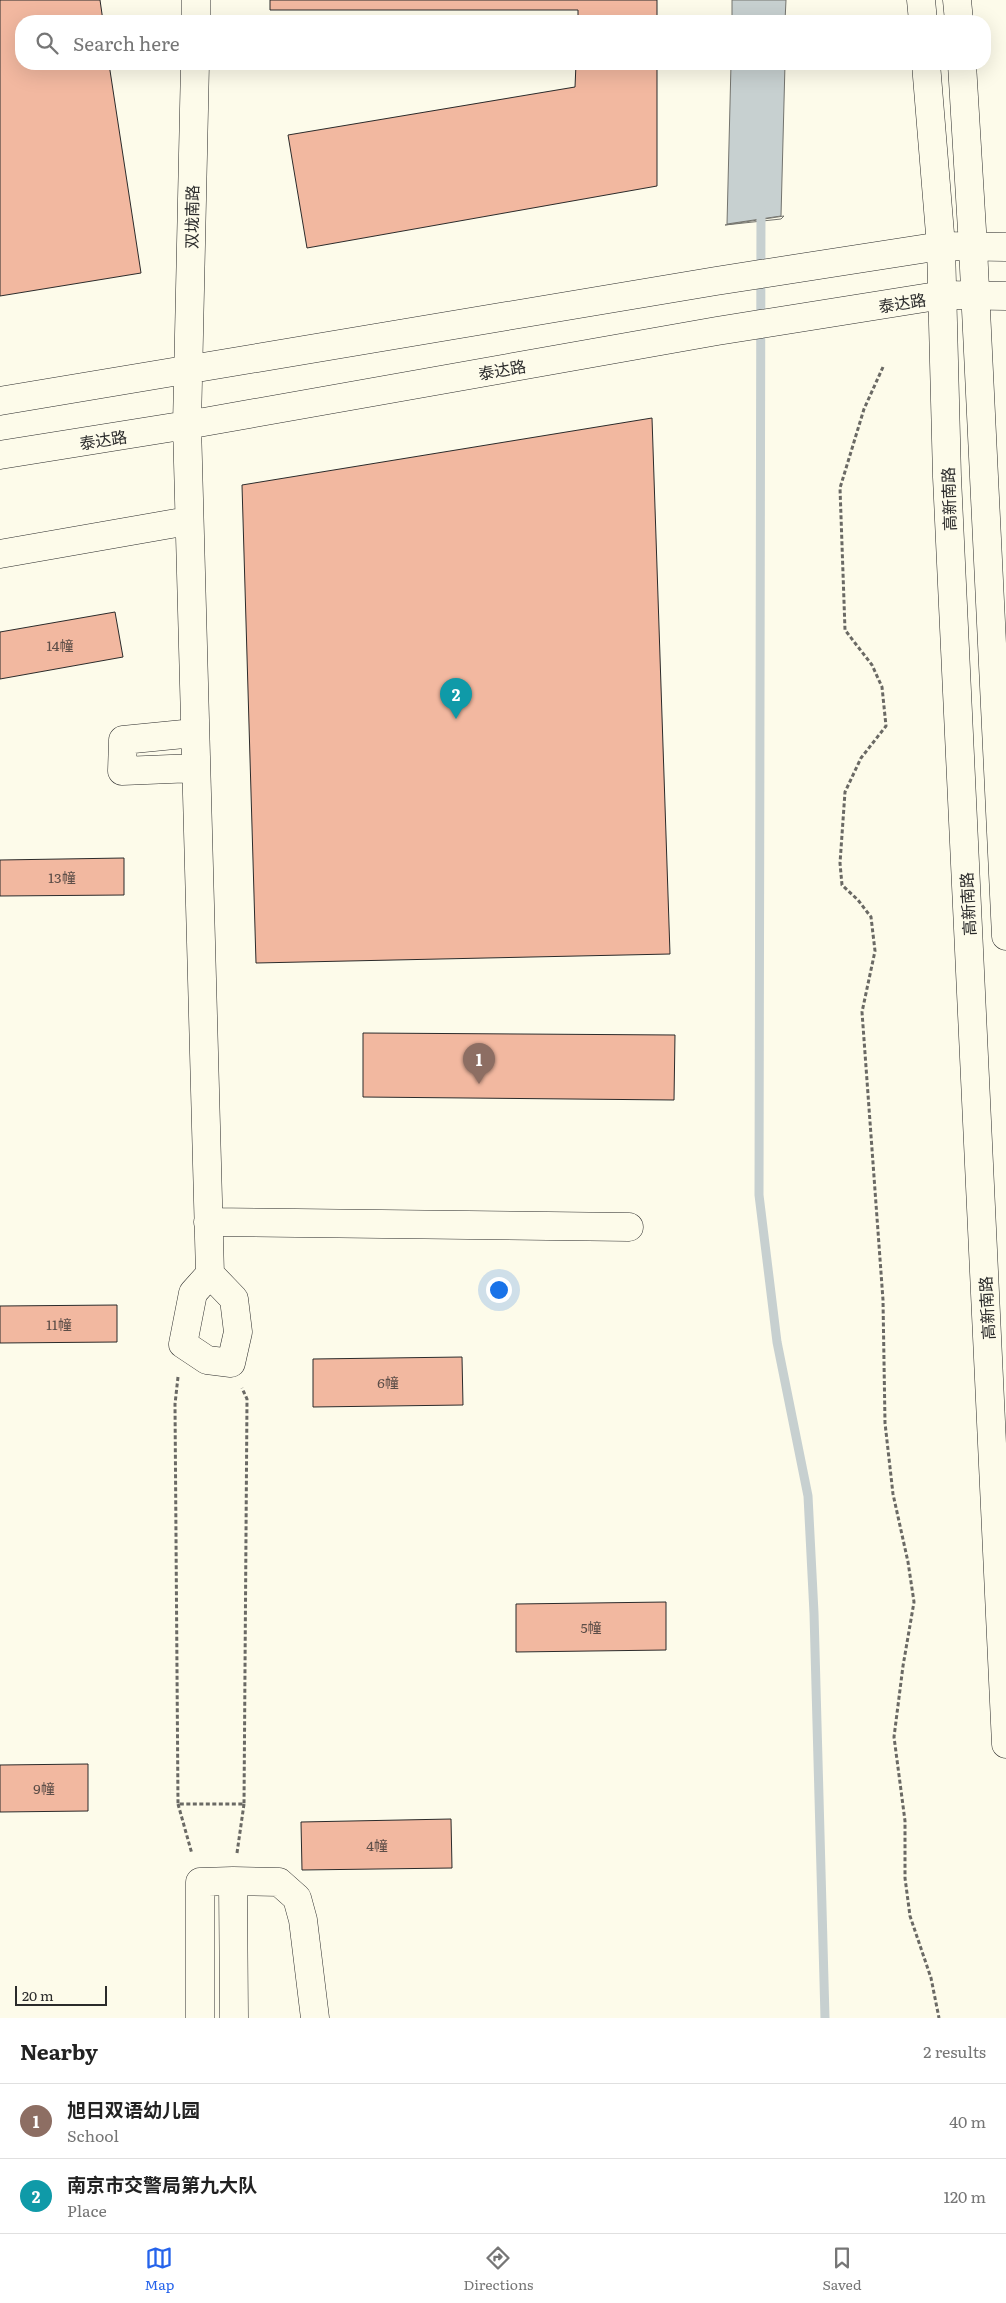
<!DOCTYPE html>
<html lang="en">
<head>
<meta charset="utf-8">
<style>
	:root { --surface:#fff; --page:#f2f2f2; --text:#222; --muted:#767676; --line:#e0e0e0; --accent:#2563eb }
	body { margin:0; font-family:Literata,"Noto Sans SC",serif; background:var(--page); color:var(--text) }
	.scale { position:absolute; left:15px; bottom:12px; width:92px; box-sizing:border-box; padding-left:5px; border:2px solid #2b2b2b; border-top:0; font-size:14px; line-height:18px; white-space:nowrap; color:#2b2b2b; -webkit-text-stroke:4px #fdfbea; paint-order:stroke }
	.you { position:absolute; left:498px; top:1289px; width:18px; height:18px; margin:-12px; border:4px solid #fff; border-radius:50%; background:#1a73e8; box-shadow:0 0 0 8px #1a73e833 }
	.badge { display:grid; place-items:center; width:32px; height:32px; border-radius:50%; background:var(--accent); color:#fff; font-size:16px; font-weight:700 }
	.pin { position:absolute; translate:-50% -41px; filter:drop-shadow(0 1px 2px #0008) }
	.pin::after { content:''; position:absolute; top:26px; width:18px; height:15px; background:inherit; clip-path:polygon(0 0,100% 0,50% 100%) }
	.list { margin:0; padding:0; list-style:none }
	h2 { display:flex; justify-content:space-between; align-items:center; height:65px; margin:0; padding:0 20px; font-size:21px }
	h2 small { font-size:16px; font-weight:400; color:var(--muted) }
	.list li { display:grid; grid-template-columns:32px 1fr auto; gap:15px; align-items:center; box-sizing:border-box; height:75px; padding:0 20px; border-top:1px solid var(--line) }
	.list b { display:block; font-size:19px; white-space:nowrap }
	.list p { margin:0; font-size:16px; white-space:nowrap; color:var(--muted) }
	.list em { font-size:16px; font-style:normal; color:var(--muted) }
	.icon { flex:none; width:28px; height:28px; fill:none; stroke:currentColor; stroke-width:2; stroke-linecap:round; stroke-linejoin:round }
	.map { position:relative; flex:none; width:1006px; height:2018px; overflow:hidden }
	.search { position:absolute; background:var(--surface); box-shadow:0 5px 20px #0002; left:15px; right:15px; top:15px; height:55px; display:flex; align-items:center; gap:12px; box-sizing:border-box; padding:0 18px; border-radius:20px; color:var(--muted); font-size:19px }
	.sheet { height:215px; background:var(--surface) }
	nav { display:flex; justify-content:space-around; align-items:center; box-sizing:border-box; height:70px; border-top:1px solid var(--line); background:var(--surface); font-size:14px; color:var(--muted) }
	nav a { display:grid; justify-items:center; gap:2px }
	nav .on { color:var(--accent) }
	.map>svg:first-child { display:block }
</style>
</head>
<body>
<div class="map">
<svg width="1006" height="2018" viewBox="0 0 1006 2018">
	<rect width="100%" height="100%" fill="#fdfbea"/>
	<path fill="#c7d0d0" stroke="#74746e" d="M732 0H786L785 21H732Z
		M731 64H785L781 216 727 224Z"/>
	<path fill="#fdfbea" stroke="#74746e" d="M784 216 781 219 725 225Z"/>
	<g fill="none" stroke-linecap="round" stroke-linejoin="round">
		<path stroke="#c7d0d0" stroke-width="9" d="M761 209 759 1195 777 1342 808 1496 814 1613 825 2018"/>
	</g>
	<path fill="#f2b8a0" stroke="#2b2b2b" d="M0 0H100L103 21H21V64H109L141 273 0 296Z
		M270 0H657V21H578V10H270Z
		M576 64H657V186L307 248 288 135 575 87Z
		M652 418 670 954 256 963 242 485Z
		M115 612 123 657 0 679V632Z
		M124 858V895L0 896V860Z
		M363 1033 675 1035 674 1100 363 1097Z
		M117 1305V1342L0 1343V1306Z
		M462 1357 463 1405 313 1407V1359Z
		M666 1602V1650L516 1652V1604Z
		M88 1764V1811L0 1812V1765Z
		M451 1819 452 1868 302 1870 301 1822Z"/>
	<g fill="none" stroke-linecap="round" stroke-linejoin="round">
		<defs>
			<path id="minor" d="M196 21V0
				M195 64 187 425 210 1274 234 1299 238 1332 231 1363 207 1360 183 1344 193 1293 210 1274
				M0 401 716 281 941 246 1006 247
				M0 455 187 425 717 331 943 295 1006 296
				M0 554 188 521
				M194 733 123 740 122 771 195 768
				M208 1222 629 1227
				M233 1881 279 1882 297 1898 303 1920 315 2018
				M200 2018V1882L233 1881 234 2018"/>
			<path id="major" d="M921 0 923 21
				M957 0 959 21
				M926 64 941 246 947 477 1006 1744
				M962 64 973 247 1006 936"/>
		</defs>
		<use href="#minor" stroke="#2b2b2b" stroke-width="29"/>
		<use href="#major" stroke="#2b2b2b" stroke-width="29"/>
		<path stroke="#6a6964" stroke-width="3" stroke-dasharray="4 2.5" stroke-linecap="butt" d="M883 367 864 409 840 488 845 630 872 665 882 687 886 726 861 758 845 792 840 863 842 885 858 900 871 917 875 951 862 1012 883 1300 885 1423 893 1494 908 1562 914 1602 903 1666 894 1737 905 1821V1878L910 1916 931 1978 939 2018
			M178 1377 175 1404 178 1804H244L247 1399 242 1388
			M178 1804 192 1854
			M237 1853 244 1804"/>
		<use href="#minor" stroke="#fdfbea" stroke-width="28"/>
		<use href="#major" stroke="#fdfbea" stroke-width="28"/>
	</g>
	<g text-anchor="middle" dominant-baseline="central" stroke-width="4" stroke-linejoin="round" paint-order="stroke">
		<g font-size="14" fill="#5d4e48">
			<text x="60" y="645">14幢</text>
			<text x="62" y="877">13幢</text>
			<text x="59" y="1324">11幢</text>
			<text x="388" y="1382">6幢</text>
			<text x="591" y="1627">5幢</text>
			<text x="44" y="1788">9幢</text>
			<text x="377" y="1845">4幢</text>
		</g>
		<g font-size="16" fill="#2b2b2b" stroke="#fdfbea">
			<text transform="translate(191 217) rotate(-89)">双垅南路</text>
			<text transform="translate(902 302) rotate(-9)">泰达路</text>
			<text transform="translate(502 369) rotate(-10)">泰达路</text>
			<text transform="translate(103 439) rotate(-9)">泰达路</text>
			<text transform="translate(948 499) rotate(-92)">高新南路</text>
			<text transform="translate(967 904) rotate(-93)">高新南路</text>
			<text transform="translate(986 1308) rotate(-93)">高新南路</text>
		</g>
	</g>
</svg>
<div class="scale">20 m</div>
<div class="you"></div>
<div class="pin badge" style="left:479px;top:1084px;background:#8d6e63">1</div>
<div class="pin badge" style="left:456px;top:719px;background:#0f9aa8">2</div>
<div class="search"><svg class="icon" aria-label="search" viewBox="0 0 24 24"><circle cx="10" cy="10" r="6"/><path d="M15 15l6 6"/></svg>Search here</div>
</div>
<section class="sheet">
<h2>Nearby<small>2 results</small></h2>
<ul class="list">
<li><span class="badge" style="background:#8d6e63">1</span><div><b>旭日双语幼儿园</b><p>School</p></div><em>40 m</em></li>
<li><span class="badge" style="background:#0f9aa8">2</span><div><b>南京市交警局第九大队</b><p>Place</p></div><em>120 m</em></li>
</ul>
</section>
<nav>
<a class="on"><svg class="icon" aria-label="map" viewBox="0 0 24 24"><path d="M3 6l6-2 6 2 6-2v14l-6 2-6-2-6 2zM9 4v14M15 6v14"/></svg>Map</a>
<a><svg class="icon" aria-label="directions" viewBox="0 0 24 24"><path d="M12 3l9 9-9 9-9-9zM9 14v-3h6M13 9l2 2-2 2"/></svg>Directions</a>
<a><svg class="icon" aria-label="saved" viewBox="0 0 24 24"><path d="M7 4h10v16l-5-4-5 4z"/></svg>Saved</a>
</nav>
</body>
</html>
